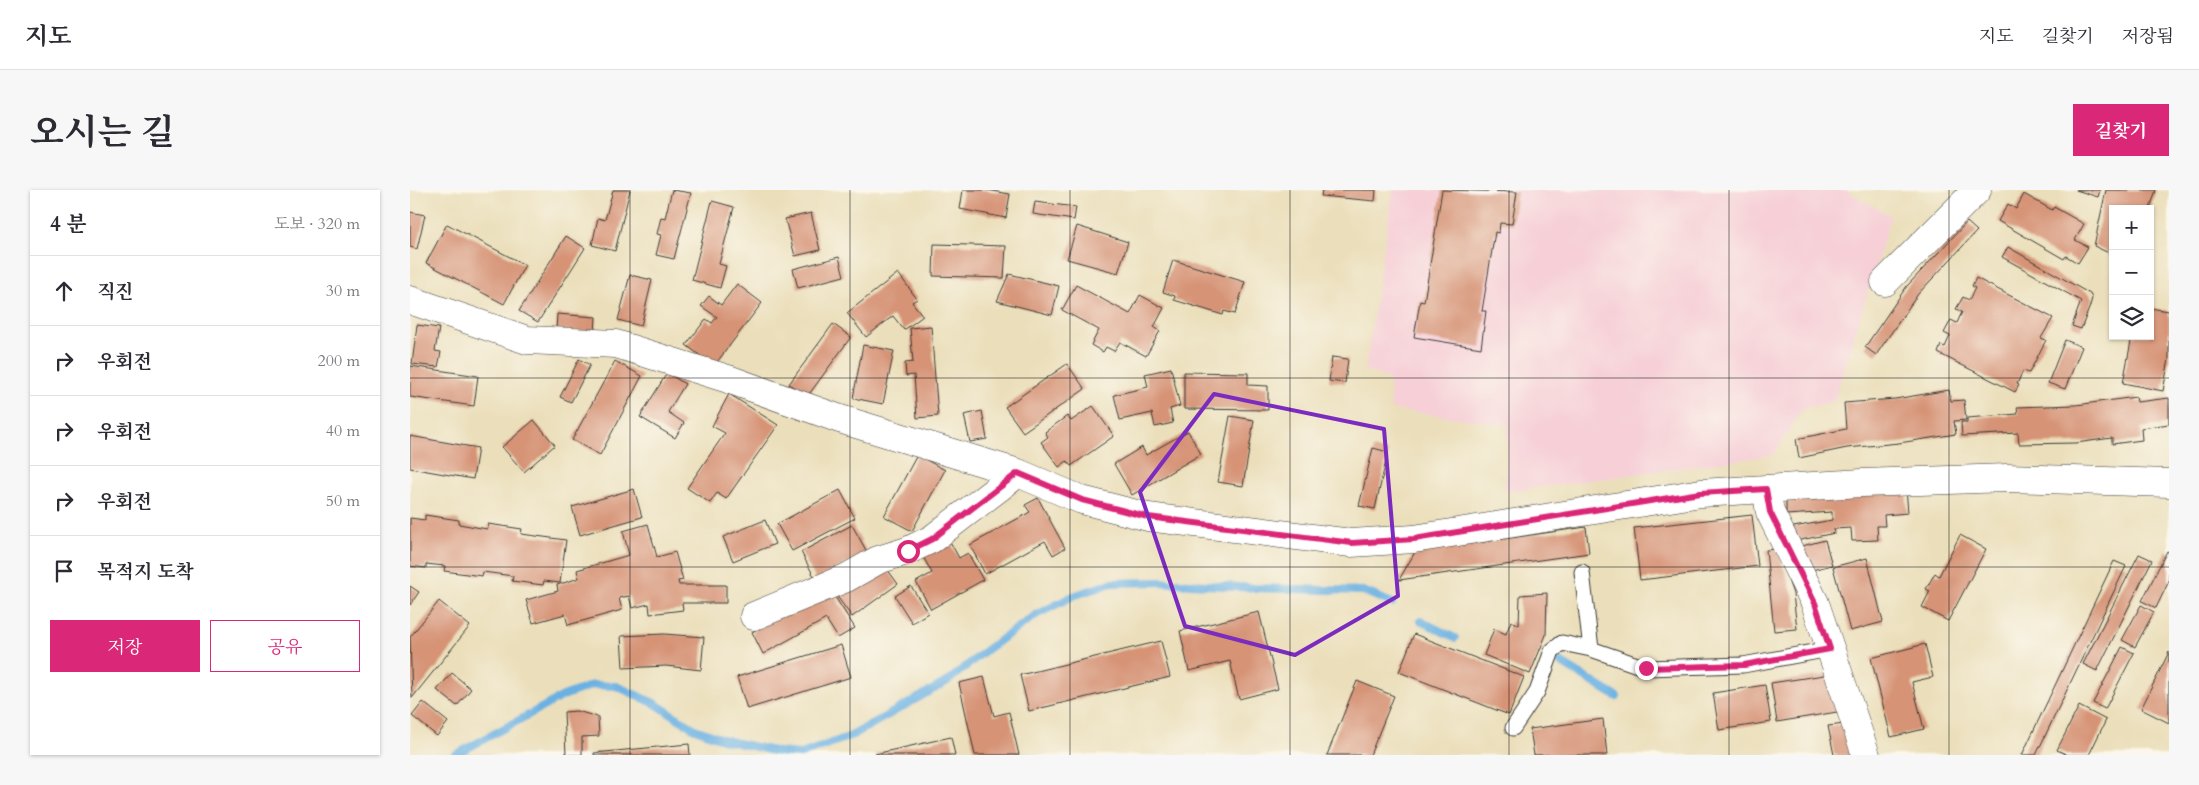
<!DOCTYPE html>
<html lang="ko">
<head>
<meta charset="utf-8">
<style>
	:root { --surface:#fff; --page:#f7f7f7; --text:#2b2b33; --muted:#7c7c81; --line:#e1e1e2; --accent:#db2777 }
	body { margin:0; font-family:Cardo,"Noto Serif KR",serif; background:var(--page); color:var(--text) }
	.controls { position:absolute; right:15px; top:15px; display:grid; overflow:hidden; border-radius:0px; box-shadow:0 1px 4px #0004 }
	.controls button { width:45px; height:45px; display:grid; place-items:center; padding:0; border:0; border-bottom:1px solid var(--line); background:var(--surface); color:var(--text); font:25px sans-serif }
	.stop { position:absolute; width:15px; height:15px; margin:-11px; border:4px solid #db2777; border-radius:50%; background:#fff }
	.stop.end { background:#db2777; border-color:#fff; box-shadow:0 1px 5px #0008 }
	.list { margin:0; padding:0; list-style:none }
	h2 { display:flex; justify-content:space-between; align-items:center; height:65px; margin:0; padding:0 20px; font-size:21px }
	h2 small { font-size:16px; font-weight:400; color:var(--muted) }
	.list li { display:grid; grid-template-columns:32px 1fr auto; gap:15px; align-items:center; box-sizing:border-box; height:70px; padding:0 20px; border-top:1px solid var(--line) }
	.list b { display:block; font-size:19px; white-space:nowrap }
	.list em { font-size:16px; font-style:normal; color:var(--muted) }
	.actions { display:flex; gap:10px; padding:15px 20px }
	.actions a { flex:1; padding:11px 0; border:1px solid var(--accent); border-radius:0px; text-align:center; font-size:18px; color:var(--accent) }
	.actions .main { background:var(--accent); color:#fff }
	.icon { flex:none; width:28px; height:28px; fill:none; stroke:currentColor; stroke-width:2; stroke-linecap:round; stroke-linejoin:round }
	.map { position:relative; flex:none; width:1759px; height:565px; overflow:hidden; border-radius:0px }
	header { display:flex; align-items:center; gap:30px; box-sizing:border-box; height:70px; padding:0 25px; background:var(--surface); border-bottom:1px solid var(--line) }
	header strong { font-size:24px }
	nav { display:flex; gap:28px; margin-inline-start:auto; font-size:18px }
	.intro { display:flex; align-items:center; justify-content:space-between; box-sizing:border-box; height:120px; padding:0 30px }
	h1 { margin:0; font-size:35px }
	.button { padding:12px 22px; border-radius:0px; background:var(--accent); color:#fff; font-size:18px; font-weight:700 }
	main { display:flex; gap:30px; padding:0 30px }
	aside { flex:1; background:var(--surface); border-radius:0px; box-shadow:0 1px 4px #0004 }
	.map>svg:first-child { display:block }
</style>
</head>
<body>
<header>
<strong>지도</strong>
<nav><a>지도</a><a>길찾기</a><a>저장됨</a></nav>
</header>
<div class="intro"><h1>오시는 길</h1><a class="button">길찾기</a></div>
<main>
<aside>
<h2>4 분<small>도보 · 320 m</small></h2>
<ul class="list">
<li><svg class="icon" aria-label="ahead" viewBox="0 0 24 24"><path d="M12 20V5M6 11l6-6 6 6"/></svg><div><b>직진</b></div><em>30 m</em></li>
<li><svg class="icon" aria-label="right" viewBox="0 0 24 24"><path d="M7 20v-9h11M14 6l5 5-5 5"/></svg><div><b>우회전</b></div><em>200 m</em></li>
<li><svg class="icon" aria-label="right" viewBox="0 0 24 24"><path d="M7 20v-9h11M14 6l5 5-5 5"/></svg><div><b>우회전</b></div><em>40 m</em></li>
<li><svg class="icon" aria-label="right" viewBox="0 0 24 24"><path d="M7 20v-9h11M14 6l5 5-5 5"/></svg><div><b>우회전</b></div><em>50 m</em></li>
<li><svg class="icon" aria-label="arrive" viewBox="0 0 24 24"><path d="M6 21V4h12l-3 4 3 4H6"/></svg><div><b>목적지 도착</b></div></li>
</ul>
<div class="actions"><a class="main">저장</a><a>공유</a></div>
</aside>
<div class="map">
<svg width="1759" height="565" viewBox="0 0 1759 565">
	<rect width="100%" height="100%" fill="#fbf7ec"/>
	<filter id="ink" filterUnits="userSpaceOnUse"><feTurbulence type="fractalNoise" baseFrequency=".02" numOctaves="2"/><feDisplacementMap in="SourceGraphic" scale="10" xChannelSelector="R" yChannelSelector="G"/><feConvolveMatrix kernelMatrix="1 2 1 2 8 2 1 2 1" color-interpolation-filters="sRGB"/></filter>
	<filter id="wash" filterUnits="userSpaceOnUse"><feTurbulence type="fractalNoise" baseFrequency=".0096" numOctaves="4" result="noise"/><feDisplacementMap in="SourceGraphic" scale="20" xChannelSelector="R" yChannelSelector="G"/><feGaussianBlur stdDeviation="1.12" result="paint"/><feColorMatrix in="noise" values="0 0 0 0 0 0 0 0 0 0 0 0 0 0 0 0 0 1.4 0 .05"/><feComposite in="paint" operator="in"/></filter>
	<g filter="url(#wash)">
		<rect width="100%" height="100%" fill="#ebdfbb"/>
		<path fill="#f6cfd7" d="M983 0H1438V2L1481 26 1424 211 1392 219 1363 265 1095 302 1098 235 981 219 979 189 955 180Z"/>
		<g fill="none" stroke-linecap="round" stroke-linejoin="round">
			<path stroke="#6bb1e2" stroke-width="8" d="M1011 431 1045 448
				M1150 472 1207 507
				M45 565 153 506 183 495 206 496 244 513 285 539 315 550 368 562 391 564 441 546 538 491 576 460 626 425 663 406 701 393 748 392 844 398 953 401 982 413"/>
		</g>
		<g id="blocks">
			<path fill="#d69376" d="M203 0H220L205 61 182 55 188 28 195 30Z
				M262 0 281 3 264 69 246 65 251 45 247 44 251 27 255 28Z
				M553 0H576L600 4 596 28 550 19Z
				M912 0H966L965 11 911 6Z
				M1032 0 1107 2 1102 34 1090 33 1089 43 1085 42 1072 121H1076L1071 158 1004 147 1010 111 1014 112Z
				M1666 0H1690L1688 7Z
				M1696 0H1746L1740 19H1703V65L1684 56Z
				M1614 4 1642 20 1644 17 1674 34 1665 50 1678 57 1668 73 1656 66 1654 69 1588 31 1598 14 1606 19Z
				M302 11 324 17 309 74 316 76 310 98 282 90Z
				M625 12 666 17 664 30 623 24Z
				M0 22 15 25 7 59 0 57Z
				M401 23 410 60 385 66 375 29Z
				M1557 32 1567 41 1508 104 1466 165 1455 157 1497 96Z
				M37 34 115 75 94 114 16 73Z
				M667 36 718 52 708 83 657 69Z
				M156 46 175 58 128 132 109 121Z
				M524 54 596 56 594 88 523 86Z
				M1598 57 1680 104 1682 108 1680 116 1671 139 1662 136 1671 111 1592 67Z
				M429 67 434 86 388 98 383 79Z
				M763 70 835 92 825 124 814 121 813 125 764 110 765 106 753 102Z
				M488 83 507 109 502 112 513 126 494 140 483 126 456 147 437 123Z
				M599 84 649 96 642 125 587 111Z
				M220 85 242 90 231 136 208 130Z
				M1566 88 1643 128 1631 148 1636 150 1619 183 1613 181 1607 194 1609 195 1605 202 1528 163 1531 155 1535 157 1540 146 1534 143 1541 130 1547 133 1552 122 1546 119 1553 107 1559 110 1565 98 1562 96Z
				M327 94 352 113 304 176 276 155 296 129 302 133 307 127 291 116 299 106 311 115Z
				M666 95 720 124 730 105 754 118 744 137 750 141 736 166 710 152 704 161 696 157 693 162 681 155 689 140 652 120Z
				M1740 118 1759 121V169L1753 201 1713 193 1722 146H1740Z
				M147 124 186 127 185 143 146 140Z
				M423 134 441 147 397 207 379 194Z
				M7 135 29 138 25 161 31 162 28 177 2 174Z
				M521 136 528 226 507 228 504 185 496 186 495 173 503 172 500 138Z
				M1655 150 1672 157 1655 199 1638 193Z
				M453 155 484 161 473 214 443 208Z
				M922 167 938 169 935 193 919 191Z
				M169 169 180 175 161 212 150 207Z
				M205 171 232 186 190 265 162 250Z
				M657 174 675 199 613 242 595 217Z
				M0 176 68 186 64 216 0 207Z
				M761 178 770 216 760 219 763 233 745 237 742 223 710 230 704 205 738 197 735 184Z
				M774 182 838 183V195L858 196V220L774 219Z
				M257 183 275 194 258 222 274 233 265 248 230 227Z
				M1539 200 1541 211 1554 210 1556 230 1544 231 1546 244 1489 253 1437 258 1389 268 1386 249 1436 239 1434 213 1485 209Z
				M319 204 368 235 316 309 307 303 300 313 277 298 315 243 302 236Z
				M1726 207 1727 212 1759 208V234L1731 238 1732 250 1702 254V248L1666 253 1609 254 1608 243 1552 246 1551 232H1557V228L1608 224 1607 217 1666 215Z
				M683 216 704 246 661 276 657 271 649 277 631 252 638 247 635 242 657 226 661 231Z
				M572 221 577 249 560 252 554 225Z
				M820 226 844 230 833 296 808 292Z
				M124 230 145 255 114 282 92 257Z
				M778 241 791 264 722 305 704 274 732 257 736 265Z
				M0 246 68 258 63 289 0 278Z
				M963 258 978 262 965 319 949 316Z
				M507 265 535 280 502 341 474 326Z
				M1496 298 1498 323 1474 325 1475 336H1467L1468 350 1442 351 1441 338 1424 339 1425 343 1381 352 1378 338 1422 330V322L1376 325V310Z
				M224 299 232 327 170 345 162 317Z
				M430 300 445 328 382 361 367 334Z
				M628 308 655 358 643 365 635 351 575 384 560 355 620 322 615 315Z
				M15 325 49 330V334L77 339 78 334 112 339 111 344 156 350 150 393 134 391 133 395 102 391 103 386 73 382 72 386 34 381 35 376 16 374V378L0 376V328L15 330Z
				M1342 325 1348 376 1230 390 1224 338Z
				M355 330 365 354 323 371 313 347Z
				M238 334 247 367 265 362 273 390 268 391 269 395H316V413H272L273 420 240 424 239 414 222 418 219 406 209 408 212 420 158 435 155 424 123 433 116 410 148 401 147 395 169 388 167 380 219 365 213 341Z
				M442 335 457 362 406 390 391 362Z
				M1176 337 1179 363 989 390 1005 362Z
				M1550 345 1576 359 1538 431 1512 417 1520 401 1516 399 1525 383 1529 386Z
				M538 348 549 368 558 363 573 390 521 419 506 392 522 383 511 363Z
				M1415 350 1422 375 1398 381 1392 356Z
				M1367 359 1383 404 1387 439 1364 441 1356 360Z
				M1757 361 1759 362V391L1746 418 1732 411Z
				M1729 364 1742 370 1687 481 1673 474Z
				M1457 368 1473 432 1440 441 1423 377Z
				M1704 371 1716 376 1626 565H1612Z
				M472 372 488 394 442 427 426 405Z
				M0 396 9 402 0 415Z
				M501 396 518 423 502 433 485 406Z
				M420 399 445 438 428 448 416 429 353 464 342 442Z
				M1137 403 1136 445 1120 484 1074 465 1084 439 1096 444 1101 431 1109 435 1110 405Z
				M29 411 60 436 2 508 0 447Z
				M1731 415 1744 422 1725 457 1712 450Z
				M849 422 868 499 829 509 820 471 779 481 770 441Z
				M254 444 294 447 291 480 256 476 213 478 211 446Z
				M1004 444 1114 487 1099 525 989 482Z
				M751 451 760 487 619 521 610 485Z
				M1515 454 1523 487 1502 492 1514 539 1481 547 1461 468Z
				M431 455 441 487 337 519 327 487Z
				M1712 457 1724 463 1695 519 1683 513Z
				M1759 462V533L1731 519Z
				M42 483 61 499 47 516 27 500Z
				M1421 484 1427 522 1367 532 1361 493Z
				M574 487 584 526 599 522 609 565H565L549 493Z
				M947 491 984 506 960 565H917Z
				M1355 495 1361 532 1309 540 1303 503Z
				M13 512 38 532 27 546 2 526Z
				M1669 516 1696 530 1679 565H1658L1647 560Z
				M167 521 188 527 189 546 172 547V565H156L154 522Z
				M1193 529 1197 565H1124L1120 539Z
				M1435 534 1441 565H1424L1418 536Z
				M541 547 545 565H465V564Z
				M279 554 280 565H184V563Z"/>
		</g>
	</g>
	<g filter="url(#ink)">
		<use href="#blocks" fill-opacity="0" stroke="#3b3934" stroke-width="1"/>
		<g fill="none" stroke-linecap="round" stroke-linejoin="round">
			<defs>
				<path id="service" d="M1172 382 1181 459
					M1103 538 1127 502 1142 461 1152 453 1181 459 1236 478 1333 475 1420 459"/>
				<path id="minor" d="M1475 92 1567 0
					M0 110 117 150 206 154 318 189 430 229 608 283 672 310 738 327 941 353 1004 349 1291 303 1452 293 1597 288 1759 293
					M1356 299 1360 322 1405 413 1456 565
					M344 426 436 388 468 370 497 361 522 349 608 283"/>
			</defs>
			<use href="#service" stroke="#3b3934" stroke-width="17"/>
			<use href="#minor" stroke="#3b3934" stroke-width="29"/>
			<use href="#service" stroke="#fff" stroke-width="15"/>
			<use href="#minor" stroke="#fff" stroke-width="28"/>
		</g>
	</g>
	<g fill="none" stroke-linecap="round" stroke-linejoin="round" filter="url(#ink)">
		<path stroke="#db2777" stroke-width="6" d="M498 361 522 349 608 283 672 310 738 327 942 353 1004 349 1290 303 1356 299 1360 322 1405 413 1420 459 1334 475 1236 478"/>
	</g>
	<path fill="none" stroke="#7b2cbf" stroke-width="4" stroke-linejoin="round" d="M804 204 974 239 988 406 885 465 775 436 730 302Z"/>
	<path fill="none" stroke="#1c1c1c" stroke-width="1" stroke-opacity="0.55" d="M220 0V565M440 0V565M660 0V565M880 0V565M1099 0V565M1319 0V565M1539 0V565M0 188H1759M0 377H1759"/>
</svg>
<div class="controls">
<button>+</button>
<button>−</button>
<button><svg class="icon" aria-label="layers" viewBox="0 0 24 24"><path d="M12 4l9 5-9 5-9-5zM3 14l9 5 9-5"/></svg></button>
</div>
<div class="stop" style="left:498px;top:361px"></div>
<div class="stop end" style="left:1236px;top:478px"></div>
</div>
</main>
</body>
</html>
